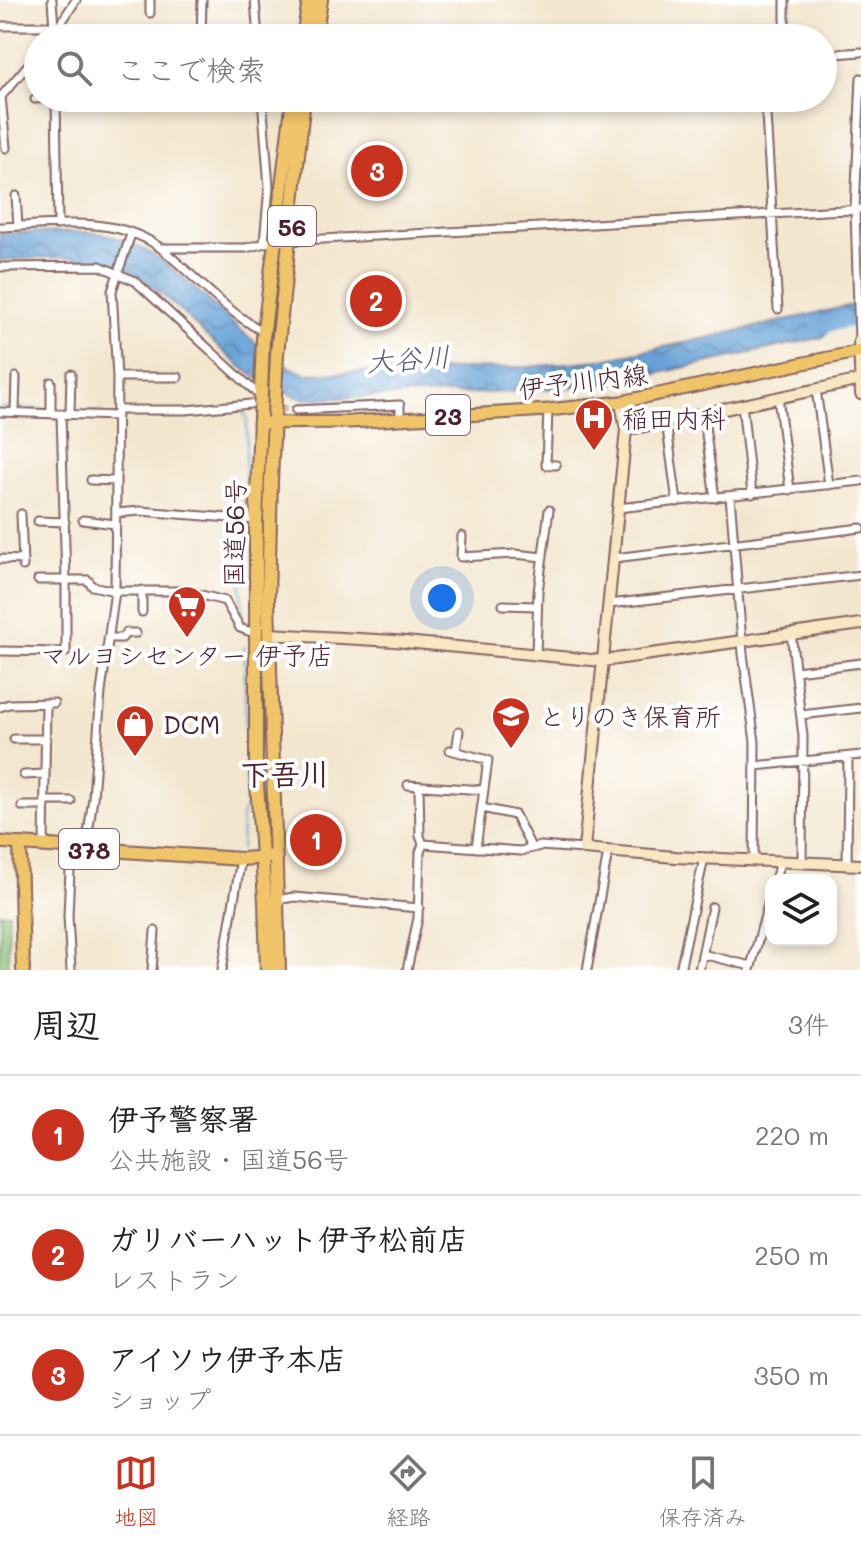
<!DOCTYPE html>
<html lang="ja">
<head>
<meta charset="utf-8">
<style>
	:root { --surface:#fff; --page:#f6f6f6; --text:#222; --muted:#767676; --line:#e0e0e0; --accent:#c8321e }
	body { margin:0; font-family:Mali,"Klee One",sans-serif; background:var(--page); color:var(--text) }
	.controls { position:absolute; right:24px; bottom:24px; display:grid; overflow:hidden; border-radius:16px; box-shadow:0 4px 12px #0003 }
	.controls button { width:72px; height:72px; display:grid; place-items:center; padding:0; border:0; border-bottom:2px solid var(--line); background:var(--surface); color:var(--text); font:40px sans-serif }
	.you { position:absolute; left:442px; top:598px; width:28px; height:28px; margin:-20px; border:6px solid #fff; border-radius:50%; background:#1a73e8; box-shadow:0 0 0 12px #1a73e833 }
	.badge { display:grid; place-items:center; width:52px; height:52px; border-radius:50%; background:var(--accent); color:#fff; font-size:26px; font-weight:700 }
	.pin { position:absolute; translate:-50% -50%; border:4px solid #fff; box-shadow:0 2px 8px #0006 }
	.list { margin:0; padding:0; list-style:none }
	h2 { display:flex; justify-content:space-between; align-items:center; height:104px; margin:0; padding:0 32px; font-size:34px }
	h2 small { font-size:26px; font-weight:400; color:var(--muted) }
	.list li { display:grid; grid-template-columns:52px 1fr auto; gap:24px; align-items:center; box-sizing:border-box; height:120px; padding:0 32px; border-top:2px solid var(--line) }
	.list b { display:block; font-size:30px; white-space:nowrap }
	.list p { margin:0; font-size:26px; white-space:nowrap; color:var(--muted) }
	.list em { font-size:26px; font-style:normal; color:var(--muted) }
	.icon { flex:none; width:44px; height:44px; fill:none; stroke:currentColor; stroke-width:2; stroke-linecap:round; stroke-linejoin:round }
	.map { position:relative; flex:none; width:861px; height:970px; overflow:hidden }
	.search { position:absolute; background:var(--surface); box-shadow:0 4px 12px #0003; left:24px; right:24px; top:24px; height:88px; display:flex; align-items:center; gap:20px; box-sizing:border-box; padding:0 28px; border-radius:44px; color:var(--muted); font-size:30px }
	.sheet { height:464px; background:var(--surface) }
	nav { display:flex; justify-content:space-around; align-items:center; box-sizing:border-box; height:112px; border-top:2px solid var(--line); background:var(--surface); font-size:22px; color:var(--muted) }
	nav a { display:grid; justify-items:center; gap:4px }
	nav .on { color:var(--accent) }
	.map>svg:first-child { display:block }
</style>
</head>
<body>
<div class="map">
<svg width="861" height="970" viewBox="0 0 861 970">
	<defs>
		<pattern id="water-waves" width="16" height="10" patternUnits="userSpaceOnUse" patternTransform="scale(2)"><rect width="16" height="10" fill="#66a2d7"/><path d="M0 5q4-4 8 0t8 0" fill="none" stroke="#5683af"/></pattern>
	</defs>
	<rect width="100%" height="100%" fill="#fff"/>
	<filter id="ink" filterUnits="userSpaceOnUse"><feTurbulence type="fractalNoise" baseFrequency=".0125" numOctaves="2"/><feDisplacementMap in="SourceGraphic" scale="16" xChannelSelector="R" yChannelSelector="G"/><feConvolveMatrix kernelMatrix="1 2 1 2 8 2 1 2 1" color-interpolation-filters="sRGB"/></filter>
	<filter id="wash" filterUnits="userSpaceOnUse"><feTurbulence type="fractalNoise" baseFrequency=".006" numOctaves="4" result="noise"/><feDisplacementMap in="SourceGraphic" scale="32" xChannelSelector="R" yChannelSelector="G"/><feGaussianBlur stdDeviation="1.8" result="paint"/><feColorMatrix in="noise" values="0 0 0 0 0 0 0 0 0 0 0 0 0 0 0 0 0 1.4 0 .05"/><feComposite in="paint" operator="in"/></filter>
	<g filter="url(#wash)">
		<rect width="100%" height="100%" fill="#f3e6ce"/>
		<path fill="#8ac478" stroke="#6a7252" stroke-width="2" d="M0 913H9L8 970H0Z"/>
		<path fill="url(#water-waves)" stroke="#586081" stroke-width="2" d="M90 232C167 240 208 311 268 352 280 360 291 370 306 374L529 367 598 360 694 341 861 303V316L838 320 823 337 614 383 514 392 305 399C250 386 212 340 172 303 155 288 139 273 117 265 81 252 37 259 0 260V233Z"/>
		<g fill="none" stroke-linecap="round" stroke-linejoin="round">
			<path stroke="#66a2d7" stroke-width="2" d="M0 407 66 410
				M72 410 103 412
				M243 414 247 416 244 515
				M243 619 240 558 244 521
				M241 849 242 816 247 803 244 647"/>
			<path stroke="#66a2d7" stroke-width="14" d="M818 327 861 318"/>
		</g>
	</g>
	<g filter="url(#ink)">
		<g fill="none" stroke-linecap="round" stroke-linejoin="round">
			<path stroke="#d1bead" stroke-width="7" stroke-dasharray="7 3.5" stroke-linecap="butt" d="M259 405 296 410"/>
			<defs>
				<path id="street" d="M52 0 54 28
					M150 0V13
					M255 0 258 38
					M785 0V38
					M0 26H54
					M51 38 76 0
					M201 38 202 0
					M823 55 861 52
					M1 96 6 148
					M0 98 38 53
					M56 98 58 225
					M262 98 269 187 264 243
					M765 98 778 309
					M35 99 47 98
					M16 196 18 226
					M0 227C52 225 119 214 163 250 197 278 225 311 264 332
					M161 248H246L269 242 861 209
					M0 267 100 266 135 281 261 397
					M859 341 855 209 861 78
					M117 377H178
					M816 389 829 485
					M778 397 790 490
					M742 404 752 494
					M117 410H186L250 404
					M296 410 400 405V417
					M548 410 546 465H556
					M0 412 117 416
					M15 412 16 377
					M51 413V382
					M703 413 715 498
					M70 414 71 374
					M666 421 677 502
					M91 480 116 481
					M730 496 743 654 755 742 754 861
					M618 508 861 481
					M116 513 140 511 256 520
					M21 514 23 566
					M83 520 115 524
					M38 521 65 522
					M462 536 461 557 515 554 543 557
					M614 558 861 528
					M0 559 23 560
					M38 580H66L61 414
					M609 604 861 575
					M503 605 537 606
					M142 612V590
					M791 633 803 736 802 863
					M108 638H122L126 633H136
					M0 651 66 652V580H88L92 586 115 591H186L225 601 240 628 254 633
					M536 655 538 592 549 510
					M796 671 861 663
					M0 707 9 704 54 703
					M801 715 861 708
					M14 739H46
					M450 750 488 760 476 848
					M456 751 459 731
					M755 766 861 755
					M24 775 45 774
					M408 785 484 790
					M419 786 420 836 423 844
					M45 801H71
					M22 806H45
					M482 808 515 815 531 847
					M44 846 46 703
					M86 848 93 798 101 692 115 591 117 377 112 291 131 234
					M847 865 848 757
					M775 880 780 862
					M276 900 294 897 419 908
					M702 954 751 966
					M71 970 68 916 71 847
					M152 970 155 931
					M222 970 241 859
					M407 970 418 918 420 852 423 844 521 851 540 846 584 849
					M587 970 608 852
					M680 970 704 858
					M699 970 712 907
					M750 970 771 894"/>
				<path id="secondary" d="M859 341 861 394
					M621 402 626 430 584 849 675 857 861 865
					M626 430 861 380
					M269 634 395 641 602 661 861 624"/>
				<path id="primary" d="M259 423 350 422 548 410 621 402 861 351
					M0 842 20 844"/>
				<path id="highway" d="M303 38 309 0
					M315 38 321 0
					M23 970 20 844 241 859 268 857
					M267 970 265 901 256 769V524L263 338 293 98
					M279 970 268 600 271 481 277 354 304 98"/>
			</defs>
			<use href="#street" stroke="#856564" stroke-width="11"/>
			<use href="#secondary" stroke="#856564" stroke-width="14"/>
			<use href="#primary" stroke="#856564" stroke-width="15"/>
			<use href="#highway" stroke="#856564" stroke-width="16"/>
			<use href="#street" stroke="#fff" stroke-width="7"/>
			<use href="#secondary" stroke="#f9e7c3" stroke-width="10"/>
			<use href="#primary" stroke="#f0c469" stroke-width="11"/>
			<use href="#highway" stroke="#f0c469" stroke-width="12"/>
		</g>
	</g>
	<defs>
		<symbol id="hospital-pin" viewBox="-11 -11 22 30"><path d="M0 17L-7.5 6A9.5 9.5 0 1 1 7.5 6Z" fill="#c8321e" stroke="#fff"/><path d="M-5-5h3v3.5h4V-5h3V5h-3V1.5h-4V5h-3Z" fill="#fff"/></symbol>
		<symbol id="supermarket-pin" viewBox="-11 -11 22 30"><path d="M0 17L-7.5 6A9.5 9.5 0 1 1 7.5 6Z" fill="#c8321e" stroke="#fff"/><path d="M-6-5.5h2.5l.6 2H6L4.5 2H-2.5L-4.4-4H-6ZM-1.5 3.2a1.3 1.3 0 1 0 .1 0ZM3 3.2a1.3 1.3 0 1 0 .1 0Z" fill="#fff"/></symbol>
		<symbol id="school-pin" viewBox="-11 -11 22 30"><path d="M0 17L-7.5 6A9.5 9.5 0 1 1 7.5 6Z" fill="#c8321e" stroke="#fff"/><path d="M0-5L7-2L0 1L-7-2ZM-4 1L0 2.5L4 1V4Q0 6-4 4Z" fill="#fff"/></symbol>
		<symbol id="shop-pin" viewBox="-11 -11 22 30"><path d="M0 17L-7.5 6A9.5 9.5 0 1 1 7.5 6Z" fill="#c8321e" stroke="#fff"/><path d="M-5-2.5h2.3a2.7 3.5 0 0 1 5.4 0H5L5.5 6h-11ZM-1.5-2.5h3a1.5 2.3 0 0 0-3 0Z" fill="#fff"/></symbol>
	</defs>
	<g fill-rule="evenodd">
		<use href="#hospital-pin" x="572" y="396" width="44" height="60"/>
		<use href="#supermarket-pin" x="165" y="583" width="44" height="60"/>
		<use href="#school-pin" x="489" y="694" width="44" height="60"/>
		<use href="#shop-pin" x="113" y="702" width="44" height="60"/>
	</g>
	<g text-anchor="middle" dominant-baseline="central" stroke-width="8" stroke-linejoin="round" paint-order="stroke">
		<g fill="#fff" stroke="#80626b" stroke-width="2">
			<rect x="268" y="206" width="48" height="40" rx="6"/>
			<rect x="426" y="395" width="44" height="40" rx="6"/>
			<rect x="59" y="829" width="60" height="40" rx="6"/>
		</g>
		<g font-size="24" font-weight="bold" fill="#4a1f2b">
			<text x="292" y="226">56</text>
			<text x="448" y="415">23</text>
			<text x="89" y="849">378</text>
		</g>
		<g font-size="26" fill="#4a1f2b" stroke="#fff">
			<text transform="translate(583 381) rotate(-7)">伊予川内線</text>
			<text transform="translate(234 533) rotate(-89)">国道56号</text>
		</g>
		<g font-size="26" fill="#4a1f2b" stroke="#fff" text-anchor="start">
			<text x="622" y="418">稲田内科</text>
			<text x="187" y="655" text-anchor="middle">マルヨシセンター 伊予店</text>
			<text x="539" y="716">とりのき保育所</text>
			<text x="163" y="724">DCM</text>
		</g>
		<g font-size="28" font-style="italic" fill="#575a78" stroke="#fff">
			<text transform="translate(408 358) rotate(-4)">大谷川</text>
		</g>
		<g font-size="30" font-weight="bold" fill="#4a1f2b" stroke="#fff">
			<text x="285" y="773">下吾川</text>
		</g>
	</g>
</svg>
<div class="controls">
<button><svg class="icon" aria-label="layers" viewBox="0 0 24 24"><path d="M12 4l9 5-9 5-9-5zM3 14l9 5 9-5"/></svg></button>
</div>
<div class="you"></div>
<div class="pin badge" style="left:316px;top:840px">1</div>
<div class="pin badge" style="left:376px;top:301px">2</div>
<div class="pin badge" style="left:377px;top:171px">3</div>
<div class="search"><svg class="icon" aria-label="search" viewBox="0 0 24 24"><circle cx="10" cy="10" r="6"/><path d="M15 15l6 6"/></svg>ここで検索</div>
</div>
<section class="sheet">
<h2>周辺<small>3件</small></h2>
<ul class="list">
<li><span class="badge">1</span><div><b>伊予警察署</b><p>公共施設 · 国道56号</p></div><em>220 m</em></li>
<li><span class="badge">2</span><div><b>ガリバーハット伊予松前店</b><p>レストラン</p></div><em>250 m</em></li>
<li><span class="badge">3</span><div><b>アイソウ伊予本店</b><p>ショップ</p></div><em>350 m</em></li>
</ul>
</section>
<nav>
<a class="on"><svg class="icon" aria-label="map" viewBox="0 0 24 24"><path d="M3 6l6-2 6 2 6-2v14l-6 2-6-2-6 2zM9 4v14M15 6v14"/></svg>地図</a>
<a><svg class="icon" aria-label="directions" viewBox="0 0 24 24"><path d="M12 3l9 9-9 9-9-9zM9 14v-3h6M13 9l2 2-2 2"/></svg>経路</a>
<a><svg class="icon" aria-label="saved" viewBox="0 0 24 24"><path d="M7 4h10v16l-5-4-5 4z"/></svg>保存済み</a>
</nav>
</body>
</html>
